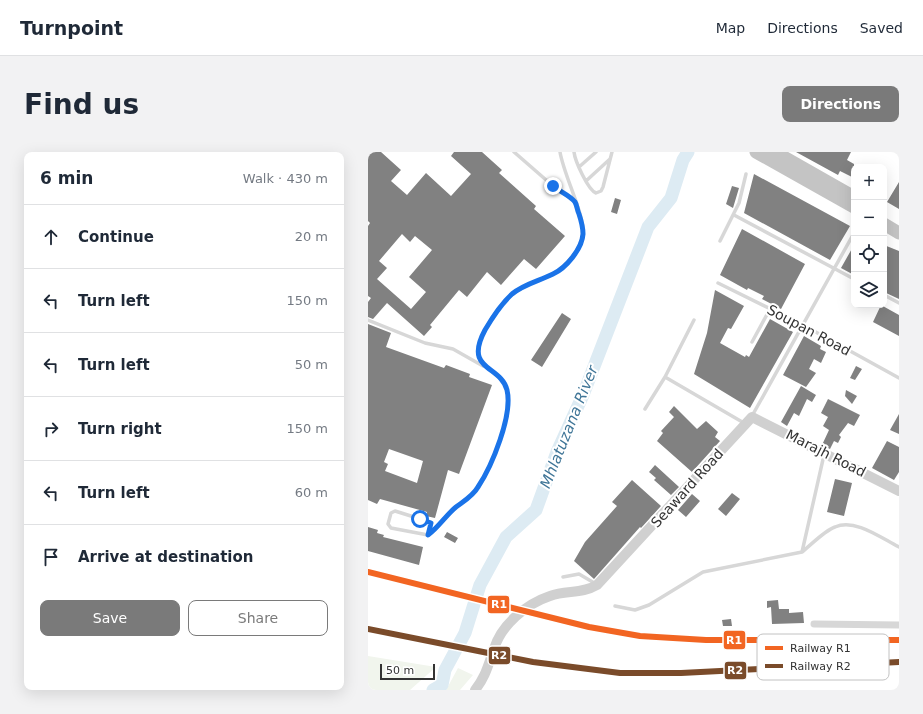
<!DOCTYPE html>
<html lang="en">
<head>
<meta charset="utf-8">
<style>
	:root { --surface:#fff; --page:#f2f2f3; --text:#1f2937; --muted:#747a83; --line:#e0e1e3; --accent:#7a7a7a }
	body { margin:0; font-family:"DejaVu Sans",sans-serif; background:var(--page); color:var(--text) }
	.controls { position:absolute; right:12px; top:12px; display:grid; overflow:hidden; border-radius:8px; box-shadow:0 4px 16px #0002 }
	.controls button { width:36px; height:36px; display:grid; place-items:center; padding:0; border:0; border-bottom:1px solid var(--line); background:var(--surface); color:var(--text); font:20px sans-serif }
	.scale { position:absolute; left:12px; bottom:10px; width:55px; box-sizing:border-box; padding-left:4px; border:2px solid #333; border-top:0; font-size:11px; line-height:14px; white-space:nowrap; color:#333; -webkit-text-stroke:3px #fff; paint-order:stroke }
	.stop { position:absolute; width:12px; height:12px; margin:-9px; border:3px solid #1a73e8; border-radius:50%; background:#fff }
	.stop.end { background:#1a73e8; border-color:#fff; box-shadow:0 1px 4px #0008 }
	.list { margin:0; padding:0; list-style:none }
	h2 { display:flex; justify-content:space-between; align-items:center; height:52px; margin:0; padding:0 16px; font-size:17px }
	h2 small { font-size:13px; font-weight:400; color:var(--muted) }
	.list li { display:grid; grid-template-columns:26px 1fr auto; gap:12px; align-items:center; box-sizing:border-box; height:64px; padding:0 16px; border-top:1px solid var(--line) }
	.list b { display:block; font-size:15px; white-space:nowrap }
	.list em { font-size:13px; font-style:normal; color:var(--muted) }
	.actions { display:flex; gap:8px; padding:12px 16px }
	.actions a { flex:1; padding:9px 0; border:1px solid var(--accent); border-radius:8px; text-align:center; font-size:14px; color:var(--accent) }
	.actions .main { background:var(--accent); color:#fff }
	.icon { flex:none; width:22px; height:22px; fill:none; stroke:currentColor; stroke-width:2; stroke-linecap:round; stroke-linejoin:round }
	.map { position:relative; flex:none; width:531px; height:538px; overflow:hidden; border-radius:8px }
	header { display:flex; align-items:center; gap:24px; box-sizing:border-box; height:56px; padding:0 20px; background:var(--surface); border-bottom:1px solid var(--line) }
	header strong { font-size:19px }
	nav { display:flex; gap:22px; margin-inline-start:auto; font-size:14px }
	.intro { display:flex; align-items:center; justify-content:space-between; box-sizing:border-box; height:96px; padding:0 24px }
	h1 { margin:0; font-size:28px }
	.button { padding:10px 18px; border-radius:8px; background:var(--accent); color:#fff; font-size:14px; font-weight:700 }
	main { display:flex; gap:24px; padding:0 24px }
	aside { flex:1; background:var(--surface); border-radius:8px; box-shadow:0 4px 16px #0002 }
	.map>svg:first-child { display:block }
</style>
</head>
<body>
<header>
<strong>Turnpoint</strong>
<nav><a>Map</a><a>Directions</a><a>Saved</a></nav>
</header>
<div class="intro"><h1>Find us</h1><a class="button">Directions</a></div>
<main>
<aside>
<h2>6 min<small>Walk · 430 m</small></h2>
<ul class="list">
<li><svg class="icon" aria-label="ahead" viewBox="0 0 24 24"><path d="M12 20V5M6 11l6-6 6 6"/></svg><div><b>Continue</b></div><em>20 m</em></li>
<li><svg class="icon" aria-label="left" viewBox="0 0 24 24"><path d="M17 20v-9H6M10 6l-5 5 5 5"/></svg><div><b>Turn left</b></div><em>150 m</em></li>
<li><svg class="icon" aria-label="left" viewBox="0 0 24 24"><path d="M17 20v-9H6M10 6l-5 5 5 5"/></svg><div><b>Turn left</b></div><em>50 m</em></li>
<li><svg class="icon" aria-label="right" viewBox="0 0 24 24"><path d="M7 20v-9h11M14 6l5 5-5 5"/></svg><div><b>Turn right</b></div><em>150 m</em></li>
<li><svg class="icon" aria-label="left" viewBox="0 0 24 24"><path d="M17 20v-9H6M10 6l-5 5 5 5"/></svg><div><b>Turn left</b></div><em>60 m</em></li>
<li><svg class="icon" aria-label="arrive" viewBox="0 0 24 24"><path d="M6 21V4h12l-3 4 3 4H6"/></svg><div><b>Arrive at destination</b></div></li>
</ul>
<div class="actions"><a class="main">Save</a><a>Share</a></div>
</aside>
<div class="map">
<svg width="531" height="538" viewBox="0 0 531 538">
	<rect width="100%" height="100%" fill="#fff"/>
	<path fill="#f1f5ed" d="M0 504 68 515 42 538H0Z
		M90 516 105 523 92 538H78Z"/>
	<g fill="none" stroke-linecap="round" stroke-linejoin="round">
		<path stroke="#ddebf3" stroke-width="13" d="M65 538 74 533 77 518 97 481 112 433 138 385 168 358 189 300 215 243 280 75 303 46 315 8 320 0"/>
	</g>
	<path fill="#818181" fill-rule="evenodd" d="M0 0H13L33 18 23 29 39 43 58 21 83 44 103 22 83 4 86 0H114L134 18 131 21 168 54 166 57 197 84 168 117 156 107 133 133 119 120 99 145 91 138 62 173 64 175 56 184 19 151 5 167 0 165V150L3 146 0 144V74L2 71 0 69ZM34 82 42 90 47 84 64 98 41 125 58 140 43 157 9 127 19 116 11 109Z
		M428 0H483L479 8 486 12V26L472 19 470 23Z
		M386 22 482 74 462 108 376 61Z
		M531 30V57L519 50Z
		M364 34 371 36 365 56 358 52Z
		M247 46 253 48 249 62 243 60Z
		M374 77 437 112 413 157 394 147 396 144 380 136 379 138 352 123Z
		M486 93V123L473 116Z
		M516 93 531 99V147L516 140Z
		M347 138 376 154 363 177 360 176 352 191 377 205 378 203 381 205 402 167 425 180 382 256 326 222 339 181Z
		M513 153 531 163V184L505 170Z
		M194 161 203 167 174 215 163 208Z
		M0 172 23 181 18 195 76 216 78 213 102 222 101 225 124 233 91 322 80 318 67 366 58 364 59 360 12 347 9 352 0 348ZM21 297 55 309 49 331 17 319 20 312 16 310Z
		M436 184 453 194 452 197 458 200 453 211 446 207 441 217 448 221 438 235 415 223Z
		M488 214 494 217 487 228 482 226Z
		M433 234 448 243 444 250 439 247 431 264 426 261 419 274 413 270Z
		M478 238 489 244 484 252 477 244Z
		M460 247 492 263 486 274 480 271 471 283 473 285 470 291 466 289 462 297 454 293 461 278 455 274 460 265 453 261Z
		M306 254 329 277 338 269 350 280 347 285 352 289 324 320 289 289 295 281 293 279 306 265 301 260Z
		M531 262V282L522 278Z
		M519 289 531 295V320L526 328 504 316Z
		M287 313 311 335 303 343 286 328 288 326 281 320Z
		M467 327 484 331 476 364 459 360Z
		M264 328 293 354 273 376 272 375 226 427 206 409 217 390 249 354 244 350Z
		M364 341 372 347 358 364 350 357Z
		M324 342 332 349 318 365 310 358Z
		M0 375 10 378 9 381 16 383 15 385 55 395 51 413 0 399Z
		M79 380 90 386 87 391 76 385Z
		M410 448 411 457H421V461L435 460 436 471 404 472 403 455 399 456V449Z
		M363 467 364 474H355L354 468Z"/>
	<g fill="none" stroke-linecap="round" stroke-linejoin="round">
		<path stroke="#d7d7d7" stroke-width="3.5" d="M146 0 185 34 206 49
			M206 0C207 9 220 38 228 41L233 39 235 35 244 0
			M211 15 228 0
			M218 29 242 7
			M366 63 486 127
			M352 89 371 51 378 22
			M350 131 435 173 531 226
			M516 143 531 151
			M0 168 57 191 85 197 115 214
			M326 168 297 225 376 271
			M384 190 402 157
			M277 257 297 225
			M384 264 486 81
			M60 383 63 373 62 370 27 359 23 361 20 372 23 376 60 383C71 375 78 363 88 355 96 349 105 344 110 335 124 314 145 262 139 238 134 218 102 216 112 189 118 173 131 153 145 142 157 132 172 129 185 122 194 117 201 109 207 101 211 95 214 89 215 81 216 61 196 24 192 0
			M434 400C443 393 456 379 467 375 487 366 513 386 531 395
			M195 425 211 422 228 432
			M247 454 267 458 281 453 335 420 434 400 456 303"/>
		<path stroke="#d7d7d7" stroke-width="7" d="M446 472 531 473"/>
		<path stroke="#d0d0d0" stroke-width="10" d="M107 538C118 524 120 513 126 497 133 473 158 452 182 444 198 438 214 442 229 433L384 265 531 339"/>
		<path stroke="#c4c4c4" stroke-width="13" d="M388 0 486 55
			M407 0 486 45
			M516 72 531 81"/>
		<path stroke="#bebebe" stroke-width="2" stroke-dasharray="4 3" stroke-linecap="butt" d="M0 420 221 475 272 484 338 488H531"/>
		<defs>
			<path id="rail-1" d="M0 420 221 475 272 484 338 488H531"/>
			<path id="rail-2" d="M0 477 165 510 252 521H313L531 510"/>
		</defs>
		<use href="#rail-1" stroke="#fff" stroke-width="9"/>
		<use href="#rail-2" stroke="#fff" stroke-width="9"/>
		<use href="#rail-1" stroke="#f26522" stroke-width="6"/>
		<use href="#rail-2" stroke="#7a4b2a" stroke-width="6"/>
	</g>
	<g fill="none" stroke-linecap="round" stroke-linejoin="round">
		<path stroke="#1a73e8" stroke-width="5" d="M52 367 63 371 60 383C71 375 78 363 88 355 96 349 105 344 110 335 124 314 145 263 139 238 133 213 95 219 117 178 124 166 133 152 144 142 156 132 171 129 185 122 198 116 214 97 215 82 215 75 213 68 211 62 209 58 209 53 207 50 203 44 191 39 185 34"/>
	</g>
	<g text-anchor="middle" dominant-baseline="central" stroke-width="4" stroke-linejoin="round" paint-order="stroke">
		<g font-size="14" fill="#333" stroke="#fff">
			<text transform="translate(441 178) rotate(28)">Soupan Road</text>
			<text transform="translate(458 301) rotate(27)">Marajh Road</text>
			<text transform="translate(319 336) rotate(-48)">Seaward Road</text>
		</g>
		<g font-size="15" font-style="italic" fill="#3f7597" stroke="#fff">
			<text transform="translate(201 275) rotate(-68)">Mhlatuzana River</text>
		</g>
	</g>
	<rect x="389" y="482" width="132" height="46" rx="6" fill="#fff" stroke="#c2c2c2" stroke-width="1"/>
	<rect x="397" y="494" width="18" height="4" fill="#f26522"/>
	<rect x="397" y="512" width="18" height="4" fill="#7a4b2a"/>
	<g font-size="11" fill="#333">
		<text x="422" y="500">Railway R1</text>
		<text x="422" y="518">Railway R2</text>
	</g>
	<g stroke="#fff" stroke-width="1.5">
		<rect x="119" y="443" width="23" height="19" rx="4" fill="#f26522"/>
		<rect x="355" y="478" width="23" height="20" rx="4" fill="#f26522"/>
		<rect x="120" y="494" width="23" height="19" rx="4" fill="#7a4b2a"/>
		<rect x="356" y="509" width="23" height="19" rx="4" fill="#7a4b2a"/>
	</g>
	<g font-size="11" text-anchor="middle" font-weight="bold" fill="#fff">
		<text x="131" y="456">R1</text>
		<text x="366" y="492">R1</text>
		<text x="131" y="507">R2</text>
		<text x="367" y="522">R2</text>
	</g>
</svg>
<div class="controls">
<button>+</button>
<button>−</button>
<button><svg class="icon" aria-label="locate" viewBox="0 0 24 24"><circle cx="12" cy="12" r="6"/><path d="M12 2v4M12 18v4M2 12h4M18 12h4"/></svg></button>
<button><svg class="icon" aria-label="layers" viewBox="0 0 24 24"><path d="M12 4l9 5-9 5-9-5zM3 14l9 5 9-5"/></svg></button>
</div>
<div class="scale">50 m</div>
<div class="stop" style="left:52px;top:367px"></div>
<div class="stop end" style="left:185px;top:34px"></div>
</div>
</main>
</body>
</html>
